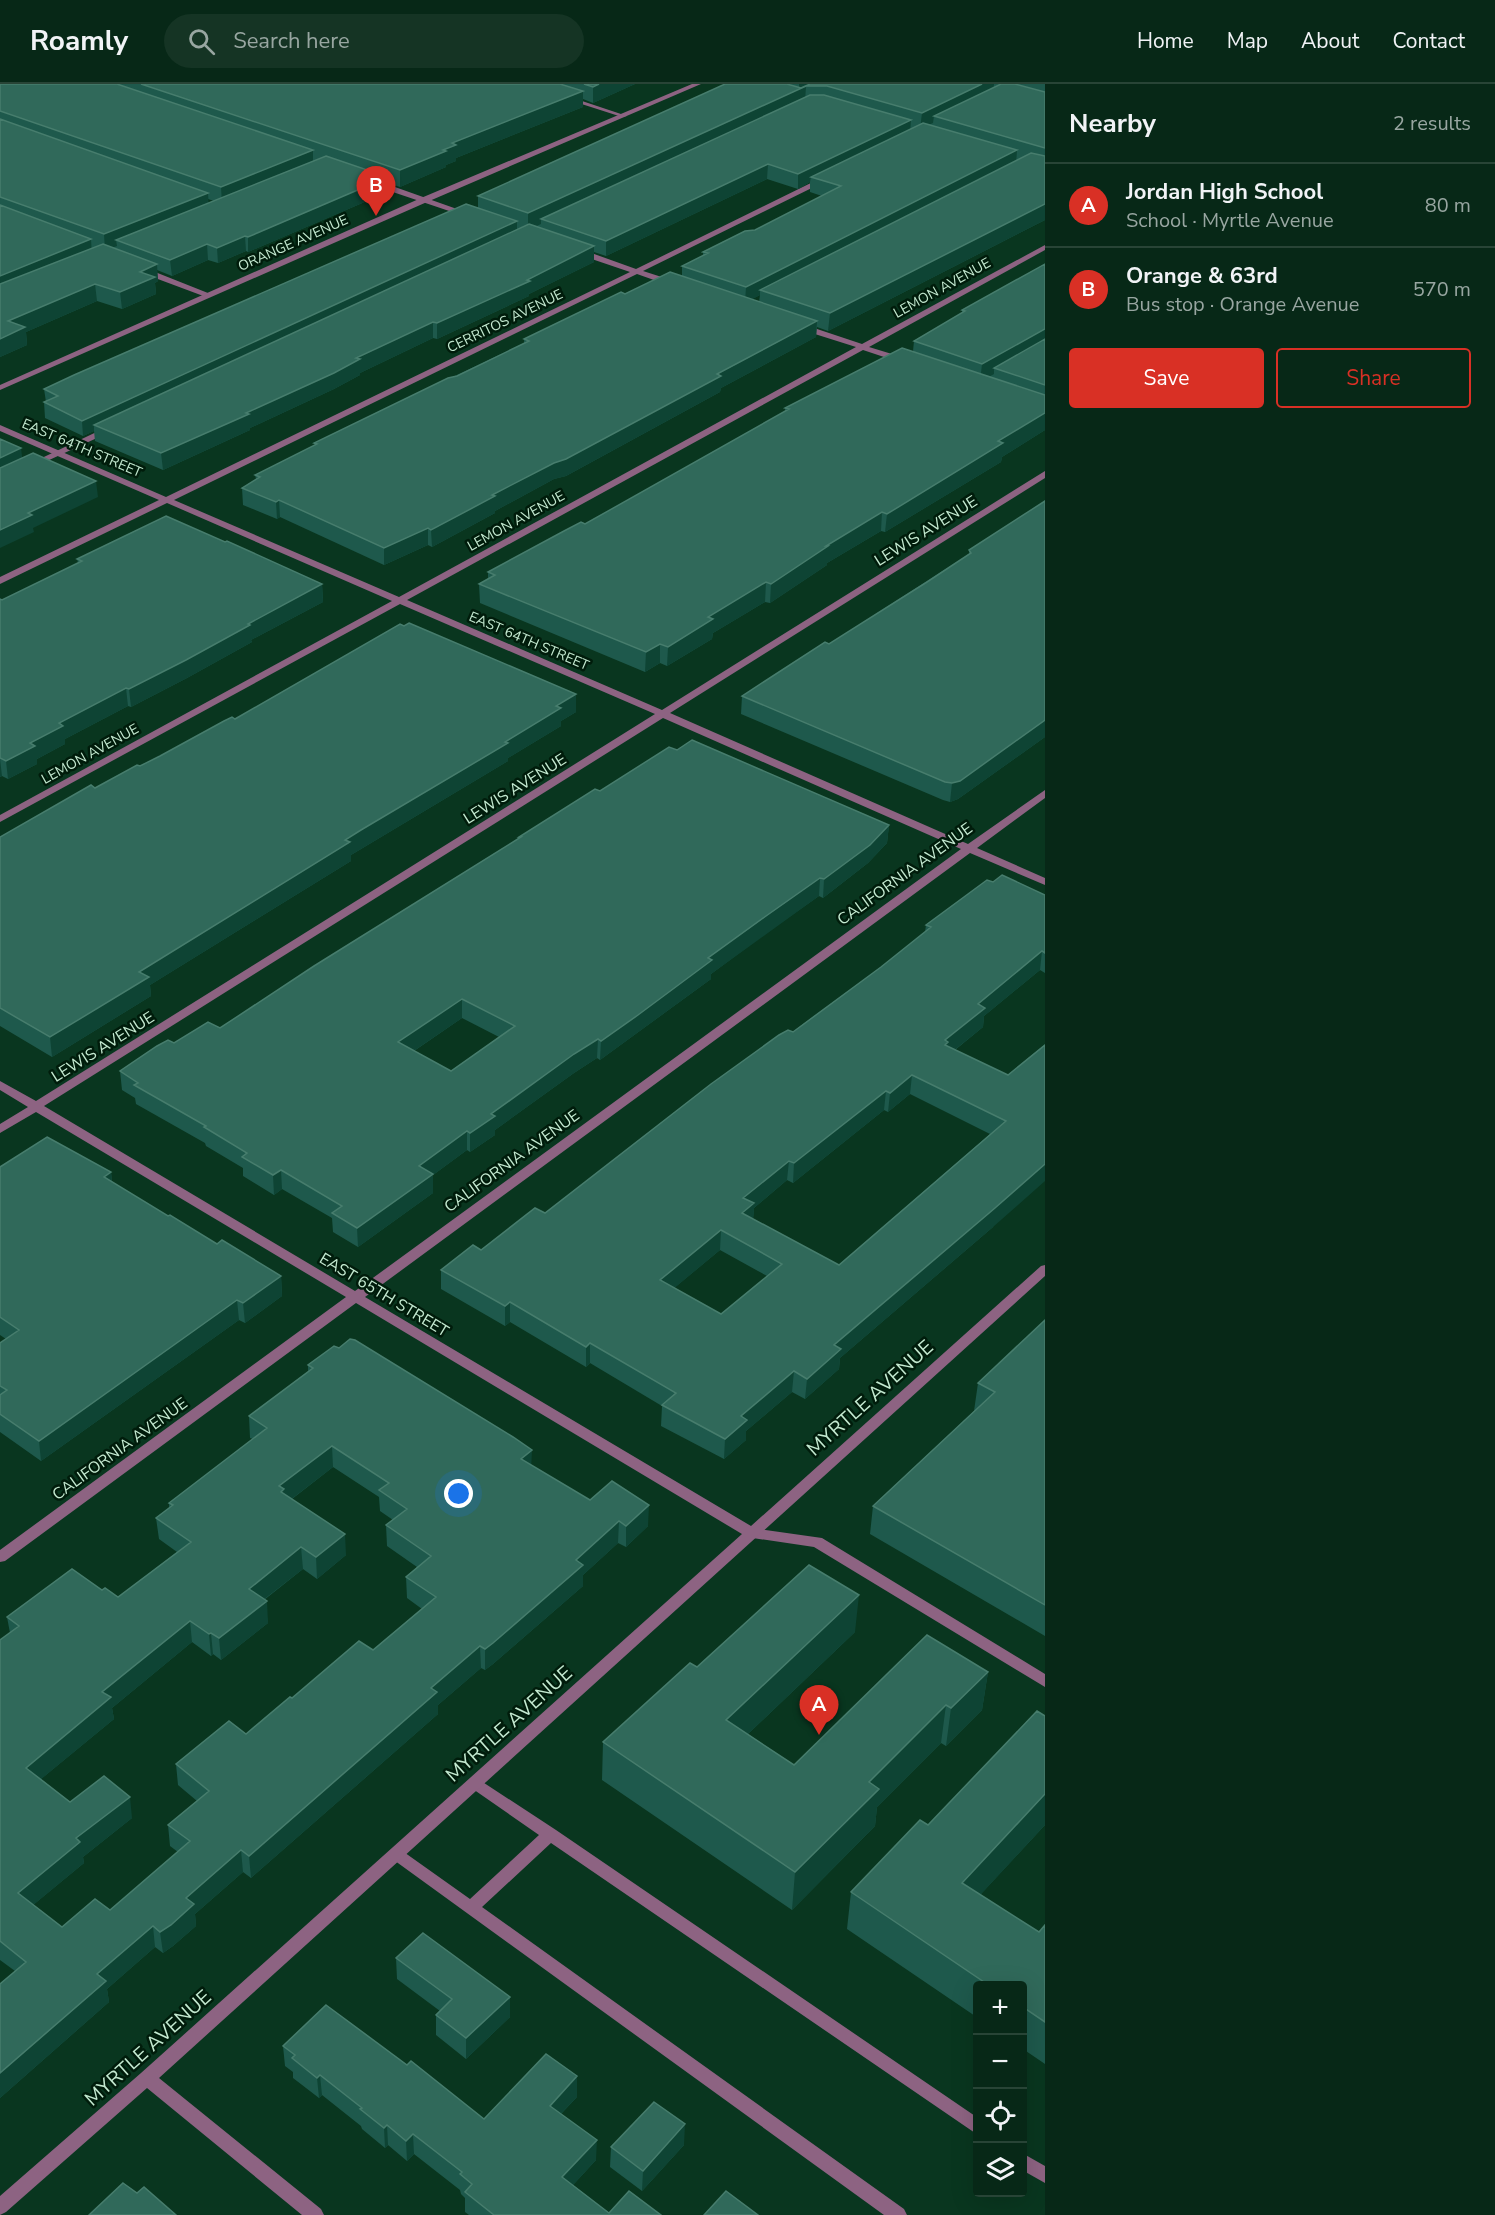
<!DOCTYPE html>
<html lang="en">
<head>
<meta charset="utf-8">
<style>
	:root { --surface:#072817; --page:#153424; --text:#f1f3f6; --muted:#98a6a1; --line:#284436; --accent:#d93025 }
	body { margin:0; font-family:"Nunito Sans",sans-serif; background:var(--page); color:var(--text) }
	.controls { position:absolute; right:18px; bottom:18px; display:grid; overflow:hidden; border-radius:6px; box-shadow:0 6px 24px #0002 }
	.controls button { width:54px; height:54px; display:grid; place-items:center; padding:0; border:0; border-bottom:2px solid var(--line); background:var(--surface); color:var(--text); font:30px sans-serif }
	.you { position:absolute; left:459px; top:1410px; width:21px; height:21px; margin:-15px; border:4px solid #fff; border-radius:50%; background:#1a73e8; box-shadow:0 0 0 9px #1a73e833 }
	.badge { display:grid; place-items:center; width:39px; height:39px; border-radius:50%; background:var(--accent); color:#fff; font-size:20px; font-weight:700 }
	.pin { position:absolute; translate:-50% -50px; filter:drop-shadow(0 2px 3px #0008) }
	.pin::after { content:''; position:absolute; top:32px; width:21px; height:18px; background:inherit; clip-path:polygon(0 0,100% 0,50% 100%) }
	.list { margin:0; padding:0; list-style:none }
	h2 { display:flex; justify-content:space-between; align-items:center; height:78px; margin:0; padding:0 24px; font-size:26px }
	h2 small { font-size:20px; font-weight:400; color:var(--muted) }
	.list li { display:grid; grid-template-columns:39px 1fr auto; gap:18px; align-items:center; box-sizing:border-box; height:84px; padding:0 24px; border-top:2px solid var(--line) }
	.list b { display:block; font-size:22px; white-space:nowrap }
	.list p { margin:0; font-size:20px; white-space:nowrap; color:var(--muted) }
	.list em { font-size:20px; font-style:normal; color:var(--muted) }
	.actions { display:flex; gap:12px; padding:18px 24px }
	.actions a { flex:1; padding:14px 0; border:2px solid var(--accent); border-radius:6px; text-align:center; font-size:21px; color:var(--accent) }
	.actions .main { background:var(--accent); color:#fff }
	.icon { flex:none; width:33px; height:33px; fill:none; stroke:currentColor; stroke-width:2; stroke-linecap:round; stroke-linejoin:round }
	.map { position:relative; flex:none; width:1045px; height:2131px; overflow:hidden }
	header { display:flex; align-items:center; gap:36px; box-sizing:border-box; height:84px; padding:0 30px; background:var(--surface); border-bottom:2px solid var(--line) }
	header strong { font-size:28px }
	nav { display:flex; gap:33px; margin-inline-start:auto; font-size:21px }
	.search { width:420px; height:54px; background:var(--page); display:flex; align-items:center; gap:15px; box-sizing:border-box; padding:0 21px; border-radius:33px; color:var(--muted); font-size:22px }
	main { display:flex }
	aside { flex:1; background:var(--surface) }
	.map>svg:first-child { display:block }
</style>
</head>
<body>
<header>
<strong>Roamly</strong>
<div class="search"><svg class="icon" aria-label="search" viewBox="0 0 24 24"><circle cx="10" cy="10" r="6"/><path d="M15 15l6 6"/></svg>Search here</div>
<nav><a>Home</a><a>Map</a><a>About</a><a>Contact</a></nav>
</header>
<main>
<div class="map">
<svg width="1045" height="2131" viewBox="0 0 1045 2131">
	<rect width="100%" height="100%" fill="#09361f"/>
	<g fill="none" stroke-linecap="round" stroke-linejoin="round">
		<path fill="#8d6382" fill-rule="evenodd" d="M107 343 111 346 110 348 34 383 27 381Z
			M751 1444 822 1454 1045 1590V1603L814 1463 746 1453 744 1449 746 1445Z
			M475 1693 556 1746 978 2034V2051L551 1759 482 1823 904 2125 907 2131H884L391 1774 388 1770 391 1766 396 1764 401 1766 470 1815 539 1751 470 1703 467 1699 470 1695Z
			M1022 2069 1045 2082V2099L1022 2086Z"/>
		<path fill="#8d6382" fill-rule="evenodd" d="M566 13H570L627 32 622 33 566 15Z
			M821 94 828 96 643 187 674 197V201H668L637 190 174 416 399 513 856 263 799 245V241H805L862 260 1045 161V166L869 263 905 274V278H899L863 266 407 516 662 626 1045 387V394L670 629 968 760 1045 706V714L977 764 1045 794V801L970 769 365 1213 751 1442 1041 1182 1045 1181V1192L159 1994 321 2125 324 2131H302L147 2004 6 2128 0 2131V2112L141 1989 742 1450 356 1219 5 1477 0 1478V1466L346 1213 36 1028 0 1049V1040L28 1023 0 1006V997L36 1017 655 630 400 520 0 738V731L392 517 167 419 0 500V493L159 416 0 347V341L166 413 630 188 577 170V166H583L636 185ZM663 634 961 765 355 1207 44 1022Z
			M372 97H378L471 130 464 132 372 101Z
			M139 184H145L213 211 206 213 139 188Z"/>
		<path fill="#8d6382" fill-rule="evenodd" d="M692 0H701L427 118 0 306V301L421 114Z"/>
	</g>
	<path fill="#1e594c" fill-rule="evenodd" d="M0 0H635L593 19 583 15V23L456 74V77L446 81V83L400 103 388 99V108L248 168 246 167 218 179 208 176 172 192 157 186 158 197 155 199 156 210 122 225 97 217 26 248 27 261 0 273ZM208 115 214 117 208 119Z
		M725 0H1045V136L828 247 817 243 816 253 721 304 720 308 566 392 554 395 495 427V429L432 463 428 461 384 481 280 433 277 435 243 421 242 404 256 395 255 391 315 361 314 359 524 259V255L625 210 682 192V182L703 172V168L755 146 822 112 810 108V98L798 105 767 95 606 172 594 168V178L529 210V212L437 255 433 254 360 289V291L334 305 250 344V346L163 386 95 357 94 347 83 352 45 334 44 318H46L44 305 478 124V112ZM760 211 759 218 752 215Z
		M1045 180V346L1002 373 1001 378 885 448 881 447 827 479V481L770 519 765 518 713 549 712 555 667 582 660 579 645 588 480 519 479 500 488 495V488L585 440 785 328V324L913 267 914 257 962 229V226Z
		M1045 417V653L958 715 950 718 943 716 741 630 742 612 829 560 969 470V466Z
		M77 475 322 500 323 518 251 556 252 558 187 594 131 623 128 622 65 655V660L37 675V680L8 695 2 692 0 693V515L2 516 78 479Z
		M576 610V628L561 637V642L508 674V677L351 771V777L150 901 151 912 52 973 0 942V753L95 704 235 635Z
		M677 666 889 741 887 759 868 779 823 814 819 812 765 850 711 890V895L600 976 597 974 574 989 495 1046V1051L470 1068 467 1066 433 1091V1109L358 1163 333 1148 332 1134 282 1105 274 1111 243 1092V1084L206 1062 205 1059 136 1020 135 1014 122 1006 120 987 174 959 220 944 519 755V753L600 707ZM462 934 499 953 451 987 414 967Z
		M993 798 1045 811V889L1040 886 984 932 983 943 955 966 1008 991 1044 961 993 1143 840 1274 839 1285 805 1315 792 1308 746 1347V1356L724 1375 661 1342 662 1322 590 1279 586 1283 510 1238 505 1242 441 1205V1186L481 1166 545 1129 881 883 925 848 926 841ZM910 1010 990 1050 839 1181 753 1135 754 1124 787 1096 793 1099 884 1026 888 1028ZM720 1166 767 1192 721 1230 674 1204Z
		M0 1083 111 1088 112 1098 168 1132 217 1160 281 1192 282 1212 245 1239 239 1236 41 1377 0 1348V1259L6 1255 0 1251Z
		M1045 1236V1552L870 1450 873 1422 974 1327 978 1299Z
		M308 1281 531 1381 590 1416 648 1442 626 1463 618 1459 583 1491V1502L493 1580 485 1586 481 1584 438 1621V1630L251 1794 243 1788 195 1830 196 1842 173 1862 163 1869 155 1863 107 1905 109 1918 0 2014V1900L15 1887 0 1876V1556L10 1549 7 1533 102 1506 118 1513 177 1468 159 1455 156 1434 169 1424V1419L253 1355 250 1354 249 1332 308 1288ZM333 1383 379 1413 380 1427 393 1436 386 1441 387 1462 417 1483 406 1493 407 1514 422 1525 373 1566 292 1614 246 1650 176 1680 178 1701 197 1717 168 1741 170 1762 178 1768 110 1826 62 1843 33 1821 84 1779 83 1773 132 1734 70 1718 41 1695 114 1635 112 1624 192 1558 211 1572 213 1570 221 1576 268 1539 264 1516 303 1485 317 1495 346 1471 292 1415Z
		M855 1548 748 1650 794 1681 988 1588 982 1626 946 1662 941 1659 877 1723 875 1742 792 1826 602 1696 603 1658 697 1583Z
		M1045 1632V1741L980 1811 1039 1848 1045 1841V1980L1023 1965V1902H978V1934L847 1845 851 1808 928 1741Z
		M396 1874 510 1913V1933L466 1975 436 1951V1931L440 1927 397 1895Z
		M283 1962 407 1981 484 2035 577 2013 561 2030 596 2076 573 2101 609 2129 661 2131H469L465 2128V2114L461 2110 460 2106 414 2070 407 2077 388 2061 385 2064 362 2045 361 2042 322 2011 319 2014 293 1994V1988L285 1982Z
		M684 2061 642 2107 610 2083 611 2063Z"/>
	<path fill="#0e4434" d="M599 0H635L593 19V3Z
		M799 0H823L806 2 805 18 541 135V140L528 146V129L799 5Z
		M982 0H994L993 10 934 32 933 39 920 45 922 29Z
		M583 7V23L456 74V77L446 81V83L400 103V86L443 66 452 59Z
		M911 36 910 50 811 93 810 98 798 105V90Z
		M313 66V82L222 120 221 103Z
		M1017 66 1016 81 760 206V211L745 219 746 203Z
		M768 80 767 95 606 172V157Z
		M388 93V108L248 168V153Z
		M208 109 209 125 116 156 117 162 105 167 104 150Z
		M1045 120V136L828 247 830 229Z
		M517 137V151L94 341V347L83 352 82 337Z
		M245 152 246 167 218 179 217 164Z
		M91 155 92 172 0 210V192Z
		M207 160 208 176 172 192 170 176Z
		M594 162V178L529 210V212L437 255V239Z
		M157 180 158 197 155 199 156 210 122 225 120 208 140 188Z
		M95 200 97 217 26 248 27 261 0 273V255L8 237Z
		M817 237 816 253 721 304 720 308 566 392 554 395 495 427V429L432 463 431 446 492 411Z
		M433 238V254L360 289V291L334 305 250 344V346L163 386 161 369 356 274Z
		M1045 245V262L994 284V290L980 298 982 280Z
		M1045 329V346L1002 373 1001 378 885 448 887 430 998 357Z
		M21 364 23 380 0 391V374Z
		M96 397 98 413 33 444 34 448 0 464V446L28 429Z
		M279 416 280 433 277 435 276 418Z
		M882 428 881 447 827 479V481L770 519 771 500 826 462Z
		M428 444V461L384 481V464Z
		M766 498 765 518 713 549 712 555 667 582 668 563 708 533Z
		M322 500 323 518 251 556 252 558 187 594 131 623 129 605 248 540Z
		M660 560V579L645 588 646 568Z
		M126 604 128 622 65 655V660L37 675V680L8 695 6 677 59 639Z
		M576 610V628L561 637V642L508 674V677L351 771V777L150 901 151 912 52 973 50 953 139 888 345 756 505 658 556 622Z
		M1045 636V653L958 715 950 718 952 699Z
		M0 675 2 692 0 693Z
		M889 741 887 759 868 779 823 814 824 795Z
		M820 794 819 812 711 890V895L600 976 601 957 708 874Z
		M1042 867 1040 886 984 932 983 943 947 972 945 956 978 920Z
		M462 915V934L399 977 398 958Z
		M598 955 597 974 574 989 495 1046V1051L470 1068V1049L491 1030 574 970Z
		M912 991 910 1010 888 1028 890 1009Z
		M886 1007 884 1026 793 1099 794 1079Z
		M467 1047V1066L433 1091V1109L358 1163 357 1144 419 1082Z
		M789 1077 787 1096 754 1124 753 1139 741 1149 743 1114Z
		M1045 1080V1097L993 1143 840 1274 839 1285 805 1315 807 1295 834 1261Z
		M281 1086 282 1105 274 1111 273 1091Z
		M111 1088 113 1108 104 1093Z
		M721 1146 720 1166 660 1216V1196Z
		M281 1192 282 1212 245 1239 243 1219Z
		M237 1216 239 1236 41 1377 39 1357Z
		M510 1218V1238L505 1242V1222Z
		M590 1259V1279L586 1283V1263Z
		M794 1287 792 1308 746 1347V1356L724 1375 725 1355 741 1332Z
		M332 1362 333 1383 285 1420 279 1402Z
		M532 1366 531 1387 521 1375Z
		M649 1421 648 1442 626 1463V1442Z
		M619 1437 618 1459 583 1491V1502L493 1580 485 1586V1565L576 1476Z
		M345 1450 346 1471 317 1495 316 1473Z
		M301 1463 303 1485 250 1526 249 1505Z
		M859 1511 855 1548 723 1674 726 1636Z
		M267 1517 268 1539 221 1576 219 1554Z
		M190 1537 192 1558 112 1624 114 1635 29 1705 26 1684 102 1608Z
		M211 1549 213 1570 211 1572 209 1550Z
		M480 1562 481 1584 438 1621V1630L251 1794 249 1772 431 1604Z
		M988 1588 982 1626 946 1662 951 1624Z
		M946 1621 941 1659 877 1723 875 1742 792 1826 795 1788 869 1698Z
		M1045 1710V1741L957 1836 962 1799Z
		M130 1713 132 1734 83 1773 84 1779 21 1831 18 1809 76 1754Z
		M241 1766 243 1788 195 1830 196 1842 173 1862 163 1869 160 1848 186 1814Z
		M153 1842 155 1863 107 1905 109 1918 0 2014V1989L97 1890Z
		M510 1913V1933L466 1975V1954Z
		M320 1991 322 2011 319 2014 317 1994Z
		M577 1992V2013L549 2042 550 2022Z
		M685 2040 684 2061 642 2107 643 2087Z
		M387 2041 388 2061 385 2064 384 2044Z
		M413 2050 414 2070 407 2077 406 2057Z
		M597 2056 596 2076 562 2113V2093Z"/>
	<path fill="#30695a" stroke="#477d6d" stroke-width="1.5" fill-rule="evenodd" d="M0 0H117L313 66 221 103 0 27Z
		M141 0H560L583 7 452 59 456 61 443 66 446 67 400 86Z
		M584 0H599L593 3Z
		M725 0H787L801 4 810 0H982L922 29 827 2H806L528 129 478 112Z
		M1001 0H1015L1045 8V64L934 32Z
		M810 11H824L911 36 798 90 768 80 606 157 541 135Z
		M0 35 208 109 104 150 0 113Z
		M923 39 1017 66 746 203 682 182 708 169 703 168 745 147 755 146 841 102 811 93Z
		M1031 69 1045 72V120L830 229 760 206Z
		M326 72 388 93 248 153 245 152 217 164 207 160 170 176 116 156Z
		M466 120 517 137 82 337 44 318 58 312 44 305 74 291Z
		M0 121 91 155 0 192Z
		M529 140 594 162 527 196 530 197 437 239 433 238 356 274 360 275 334 289 246 329 249 330 161 369 94 341Z
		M103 160 157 180 140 188 155 193 120 208 95 200 8 237 25 243 0 255V200Z
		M1045 180V245L982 280 914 257 965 227 962 226Z
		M670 188 817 237 717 290 721 292 566 375 554 379 494 410 492 411 495 412 431 446 428 444 384 464 279 416 276 418 242 404 260 393 255 391 317 360 314 359 448 294 457 292 529 257 524 255 621 208 625 210Z
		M1045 255V301L994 284Z
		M902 264 1045 311V329L998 357 1003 359 887 430 882 428 826 462H828L771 500 766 498 708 533 713 535 668 563 660 560 646 568 479 500 495 491 488 488 564 447 581 438 585 440 789 325 785 324Z
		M0 355 21 364 0 374Z
		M33 369 96 397 28 429 32 431 0 446V384Z
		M1045 417V636L960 697 952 699 945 698 742 612 825 558 829 560 927 498 971 469 969 466Z
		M166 432 225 458 227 457 322 500 248 540 250 541 186 576 129 605 126 604 59 639 63 642 30 659 35 662 6 677 0 674V515L2 516 82 477 77 475Z
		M409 539 576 610 556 622 561 624 505 658 508 659 361 746 345 756 350 758 139 888 149 893 50 953 0 924V753L91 701 95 704 137 681 140 682 160 672 224 637 232 633 235 635 400 540 404 542Z
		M692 656 889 741 870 761 824 795 820 794 766 832 708 874 712 876 638 931 601 957 598 955 574 970 491 1030 495 1032 470 1049 467 1047 419 1082 433 1090 357 1144 332 1129 342 1122 281 1086 273 1091 242 1073 247 1069 204 1043 206 1042 134 1001 138 999 120 987 157 962 168 956 174 959 208 938 220 944 314 882 521 753H519L595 705 600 707 669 663 677 666ZM462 915 515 942 451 987 398 958Z
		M1002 791 1045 811V869L1042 867 978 920 985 924 945 956 948 958 945 961 1008 991 1045 961V1080L995 1124 834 1261 841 1265 807 1295 794 1287 741 1332 747 1336 725 1355 662 1321 676 1309 590 1259 586 1263 510 1218 505 1222 441 1186 473 1161 481 1166 535 1124 545 1129 711 1000 779 951 788 946 793 948 881 883 931 843 926 841 987 796 993 798ZM912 991 1006 1037 839 1181 742 1129 754 1119 743 1114 789 1077 794 1079 886 1007 890 1009ZM721 1146 782 1180 721 1230 660 1196Z
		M47 1053 111 1088 104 1093 168 1132 170 1131 217 1160 222 1156 281 1192 243 1219 237 1216 39 1357 0 1330V1311L7 1306 0 1302V1259L19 1246 0 1233V1083Z
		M1045 1236V1521L873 1422 995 1308 978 1299Z
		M350 1255 355 1256 513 1353 532 1366 521 1375 590 1416 612 1397 649 1421 626 1442 619 1437 576 1476 583 1481 493 1559 485 1565 480 1562 431 1604 437 1608 249 1772 241 1766 186 1814 194 1820 171 1841 160 1848 153 1842 97 1890 106 1897 0 1989V1900L26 1878 0 1857V1556L19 1542 7 1533 72 1485 102 1506 105 1504 118 1513 191 1458 156 1434 173 1421 169 1419 267 1344 249 1332 313 1284 308 1281 334 1262 339 1264ZM332 1362 389 1399 379 1406 407 1425 386 1441 431 1472 406 1493 436 1513 373 1566 359 1557 292 1614 290 1613 246 1650 229 1637 176 1680 209 1707 168 1741 190 1757 110 1826 95 1815 62 1843 18 1809 80 1758 76 1754 130 1713 104 1692 70 1718 26 1684 111 1613 102 1608 190 1537 209 1550 211 1549 219 1554 267 1517 249 1505 301 1463 316 1473 345 1450 281 1408 284 1405 279 1402Z
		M809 1481 859 1511 726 1636 794 1681 927 1551 988 1588 951 1624 946 1621 869 1698 879 1705 795 1788 603 1658 690 1579 697 1583Z
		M1037 1627 1045 1632V1710L962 1799 1039 1848 1045 1841V1938L1023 1923V1902H990L851 1808 920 1736 928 1741Z
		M423 1849 510 1913 466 1954 436 1931 452 1915 396 1874Z
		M326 1921 407 1981 411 1977 484 2035 546 1970 577 1992 550 2022 597 2056 562 2093 609 2129 629 2107 661 2131H494L465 2108 472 2100 460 2090 462 2088 413 2050 406 2057 387 2041 384 2044 360 2025 362 2024 320 1991 317 1994 292 1974 295 1971 283 1962Z
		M654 2018 685 2040 643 2087 611 2063Z
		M123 2099 137 2109 144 2103 176 2131H89Z
		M726 2107 758 2131H704Z"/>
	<g text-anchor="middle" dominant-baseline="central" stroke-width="5" stroke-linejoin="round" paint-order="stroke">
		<g font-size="14" fill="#c4ead1" stroke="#001c0b">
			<text transform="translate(293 159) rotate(-24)">ORANGE AVENUE</text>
			<text transform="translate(942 204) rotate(-29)">LEMON AVENUE</text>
			<text transform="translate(505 237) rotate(-26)">CERRITOS AVENUE</text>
			<text transform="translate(82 364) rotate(23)">EAST 64TH STREET</text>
			<text transform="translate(516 437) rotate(-29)">LEMON AVENUE</text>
			<text transform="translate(529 557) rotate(23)">EAST 64TH STREET</text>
			<text transform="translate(90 670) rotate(-29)">LEMON AVENUE</text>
		</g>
		<g font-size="16" fill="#c4ead1" stroke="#001c0b">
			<text transform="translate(926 447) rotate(-32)">LEWIS AVENUE</text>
			<text transform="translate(515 705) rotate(-32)">LEWIS AVENUE</text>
			<text transform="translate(905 790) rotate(-36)">CALIFORNIA AVENUE</text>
			<text transform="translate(103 963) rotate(-32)">LEWIS AVENUE</text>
			<text transform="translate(512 1077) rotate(-36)">CALIFORNIA AVENUE</text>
			<text transform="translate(384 1211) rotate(31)">EAST 65TH STREET</text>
			<text transform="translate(120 1365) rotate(-36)">CALIFORNIA AVENUE</text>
		</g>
		<g font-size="20" fill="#c4ead1" stroke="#001c0b">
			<text transform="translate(870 1314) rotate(-42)">MYRTLE AVENUE</text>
			<text transform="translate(509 1640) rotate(-42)">MYRTLE AVENUE</text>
			<text transform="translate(148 1964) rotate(-42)">MYRTLE AVENUE</text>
		</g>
	</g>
</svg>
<div class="controls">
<button>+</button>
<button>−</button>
<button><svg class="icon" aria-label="locate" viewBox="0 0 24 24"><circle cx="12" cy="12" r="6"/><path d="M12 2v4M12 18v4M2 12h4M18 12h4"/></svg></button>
<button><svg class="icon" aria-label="layers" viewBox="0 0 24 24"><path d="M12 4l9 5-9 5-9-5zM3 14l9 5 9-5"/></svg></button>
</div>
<div class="you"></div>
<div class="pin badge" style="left:819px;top:1651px">A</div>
<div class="pin badge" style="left:376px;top:132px">B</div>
</div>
<aside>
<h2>Nearby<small>2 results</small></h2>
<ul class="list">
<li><span class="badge">A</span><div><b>Jordan High School</b><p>School · Myrtle Avenue</p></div><em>80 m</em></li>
<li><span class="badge">B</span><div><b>Orange &amp; 63rd</b><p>Bus stop · Orange Avenue</p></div><em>570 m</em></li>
</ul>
<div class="actions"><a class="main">Save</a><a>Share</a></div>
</aside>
</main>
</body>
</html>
